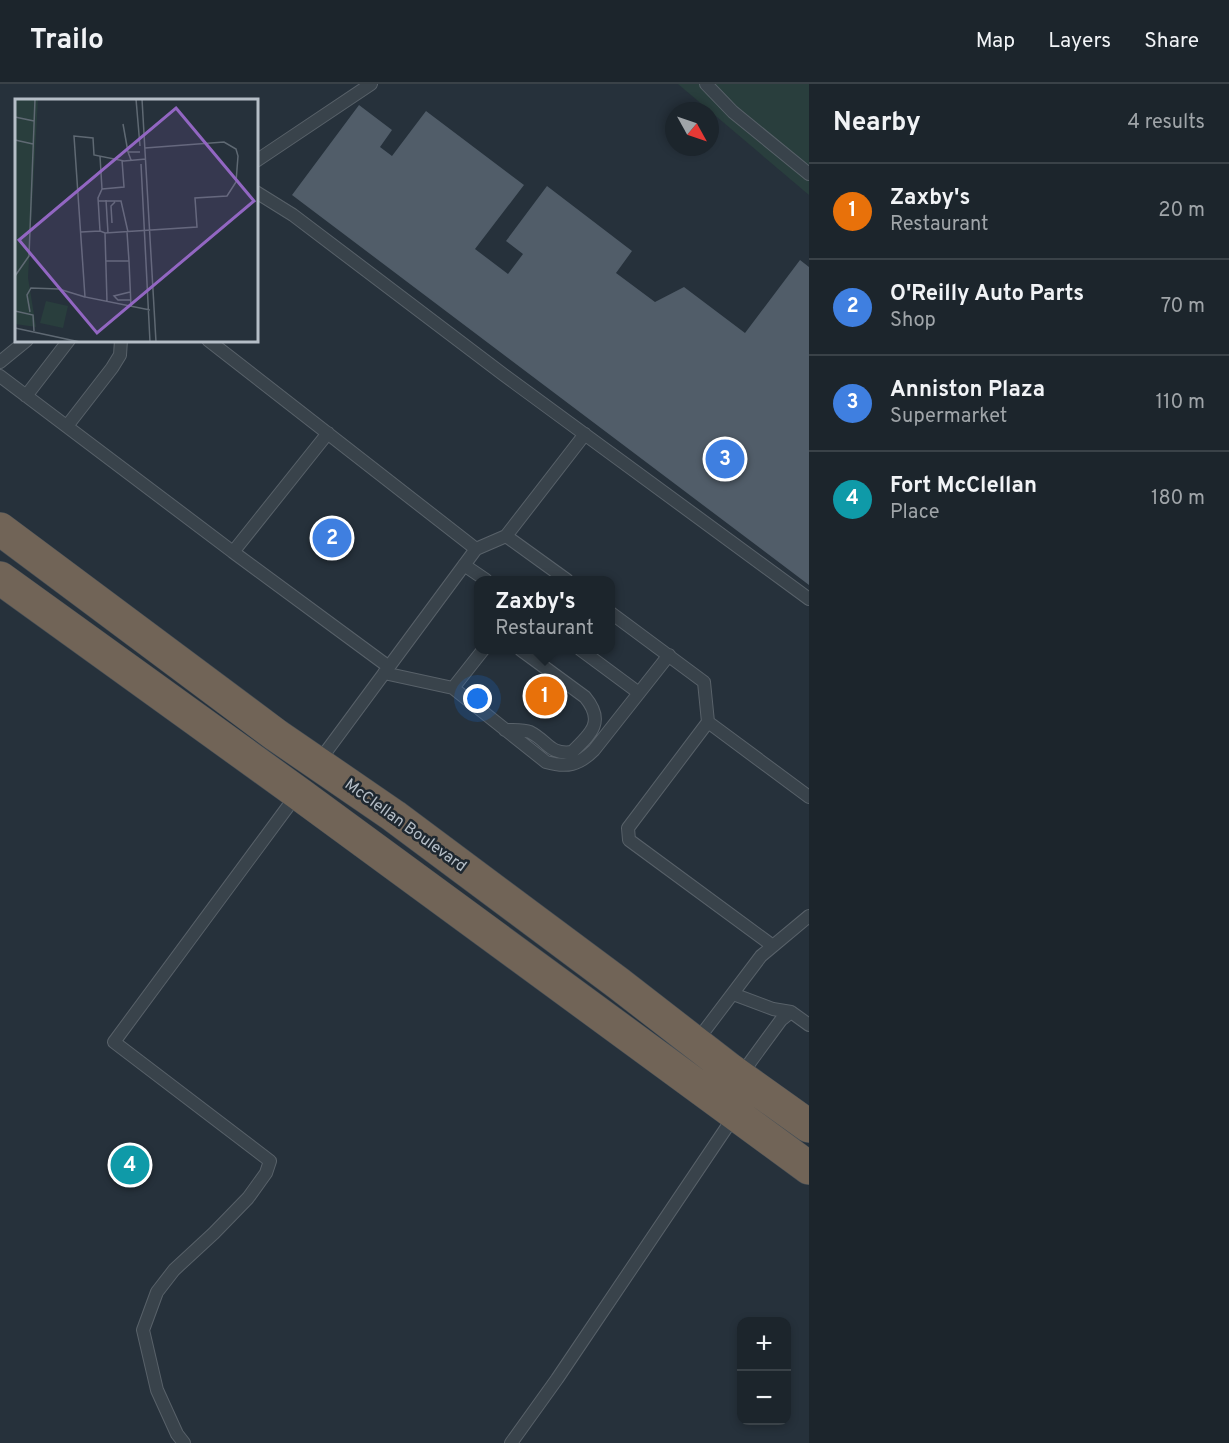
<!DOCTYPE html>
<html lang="en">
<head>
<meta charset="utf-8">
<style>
	:root { --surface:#1c252c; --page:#252d34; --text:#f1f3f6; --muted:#a0a5a9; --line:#3a4248; --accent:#1a73e8 }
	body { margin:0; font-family:Overpass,sans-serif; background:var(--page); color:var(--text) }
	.controls { position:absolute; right:18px; bottom:18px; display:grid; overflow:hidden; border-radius:12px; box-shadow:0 3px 9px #0003 }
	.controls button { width:54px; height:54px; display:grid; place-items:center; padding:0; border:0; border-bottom:2px solid var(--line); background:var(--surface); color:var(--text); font:30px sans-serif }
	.compass { position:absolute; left:665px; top:18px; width:54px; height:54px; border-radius:50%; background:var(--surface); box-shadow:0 3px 9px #0003; rotate:130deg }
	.you { position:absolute; left:478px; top:615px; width:21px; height:21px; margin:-15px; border:4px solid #fff; border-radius:50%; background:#1a73e8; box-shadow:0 0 0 9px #1a73e833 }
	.badge { display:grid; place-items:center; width:39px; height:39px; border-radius:50%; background:var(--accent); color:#fff; font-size:20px; font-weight:700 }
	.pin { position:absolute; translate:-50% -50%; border:3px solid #fff; box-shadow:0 2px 6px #0006 }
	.popup { position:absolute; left:474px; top:492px; width:141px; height:78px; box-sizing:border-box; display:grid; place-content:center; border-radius:12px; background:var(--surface); filter:drop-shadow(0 2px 4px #0005); font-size:20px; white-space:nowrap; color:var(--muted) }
	.popup b { font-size:22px; color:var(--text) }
	.popup::after { content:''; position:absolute; left:50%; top:100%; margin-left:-12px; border:12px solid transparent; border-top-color:var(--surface) }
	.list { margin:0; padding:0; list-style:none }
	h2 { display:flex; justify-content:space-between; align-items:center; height:78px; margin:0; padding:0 24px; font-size:26px }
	h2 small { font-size:20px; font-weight:400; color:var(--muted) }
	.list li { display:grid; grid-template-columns:39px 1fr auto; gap:18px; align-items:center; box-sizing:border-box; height:96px; padding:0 24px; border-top:2px solid var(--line) }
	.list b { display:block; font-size:22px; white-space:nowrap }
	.list p { margin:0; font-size:20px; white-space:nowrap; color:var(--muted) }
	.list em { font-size:20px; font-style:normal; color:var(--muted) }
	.map { position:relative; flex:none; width:809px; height:1359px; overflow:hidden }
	header { display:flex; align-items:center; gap:36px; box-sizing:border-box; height:84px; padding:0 30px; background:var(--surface); border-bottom:2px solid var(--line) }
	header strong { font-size:28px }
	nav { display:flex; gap:33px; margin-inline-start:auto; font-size:21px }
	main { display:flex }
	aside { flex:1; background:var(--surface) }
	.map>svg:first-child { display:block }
</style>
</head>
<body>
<header>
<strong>Trailo</strong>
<nav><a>Map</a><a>Layers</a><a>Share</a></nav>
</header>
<main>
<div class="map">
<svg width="809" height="1359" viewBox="0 0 809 1359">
	<rect width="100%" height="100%" fill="#26313b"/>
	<path fill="#293e3d" d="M678 0H809V111Z"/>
	<path fill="#515d69" d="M359 21 392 46 380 63 392 72 426 27 524 101 475 165 508 190 523 170 506 157 547 102 632 167 616 189 655 218 684 203 745 249 800 176 809 183V501L292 111Z"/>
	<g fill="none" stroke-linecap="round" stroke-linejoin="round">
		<defs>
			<path id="lane" d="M706 0 733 28 809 90
				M256 77 371 0
				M256 108 293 131 504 291 809 515
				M208 256 476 465
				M0 278 27 256
				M0 292 233 468 328 349
				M26 312 69 256
				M67 342 112 284 120 271 121 256
				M506 452 585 350
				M233 468 389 583
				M464 481 486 496
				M611 529 704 598 708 638 809 713
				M581 566 639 609
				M384 589 453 604 546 678C567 684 579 681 594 666L669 571
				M453 604 483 566
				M708 638 628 744 629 756 773 862
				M505 646C512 646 523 645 530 648 548 657 549 671 572 668 592 649 605 637 585 613L521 566
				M317 680 476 465 506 452 567 496
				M733 910 773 925 791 928 781 936 740 992
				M791 928 809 941
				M696 958 761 872 809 832
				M184 1359 177 1350 157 1306 143 1246 157 1208 174 1186 214 1149 248 1114 266 1089 270 1077 114 958 298 709
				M511 1359 557 1295 735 1031"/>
			<path id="highway" d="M0 445 276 651 394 732 618 899 729 985 809 1042
				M0 494 298 709 809 1084"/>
		</defs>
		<use href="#lane" stroke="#586169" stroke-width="14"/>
		<use href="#highway" stroke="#454e56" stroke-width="34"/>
		<use href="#lane" stroke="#39434b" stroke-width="12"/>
		<use href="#highway" stroke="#716457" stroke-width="33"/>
	</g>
	<g text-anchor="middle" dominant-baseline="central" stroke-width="5" stroke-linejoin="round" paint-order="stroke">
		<g font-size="16" fill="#b5bec7" stroke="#1f2830">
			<text transform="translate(405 742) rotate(36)">McClellan Boulevard</text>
		</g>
	</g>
	<g transform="translate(15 15)">
		<rect width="243" height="243" fill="#26313b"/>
		<path d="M0 0H23L13 179 21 228 0 225ZM31 202 53 207 48 229 25 224Z" fill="#293e3d"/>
		<path fill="none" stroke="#5f6973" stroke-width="1.5" d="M121 0 125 47M127 0 141 243M0 18 19 22M108 25 113 53M0 41 18 45M85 57 87 90 83 99 85 132 90 134 182 128 180 99 212 97 221 83 223 57 221 50 209 43 130 49M131 60 109 62 79 56 78 39 59 37 70 198 135 211M116 61 113 53H125M126 65 135 243M87 90 109 88 107 61M91 101 93 134M83 102H106L113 133M97 124 96 107 100 103M66 133 85 132M112 133 114 162M90 134 92 203M91 162H114L116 207M0 177 14 157 20 0M115 193 99 197 103 201H116M0 212 18 216 19 232M15 213 12 196 16 189 44 190 70 198M0 229 65 243"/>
		<path fill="#9266c2" fill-opacity="0.15" stroke="#9266c2" stroke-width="3" d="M161 9 239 102 82 234 4 141Z"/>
		<rect width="243" height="243" fill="none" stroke="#b5bec7" stroke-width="3"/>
	</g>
</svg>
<div class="controls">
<button>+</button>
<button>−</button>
</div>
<svg class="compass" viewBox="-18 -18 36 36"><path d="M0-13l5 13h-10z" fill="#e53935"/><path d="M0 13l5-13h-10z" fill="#a0a5a9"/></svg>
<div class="you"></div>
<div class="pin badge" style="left:545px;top:612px;background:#e8710a">1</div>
<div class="popup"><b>Zaxby's</b>Restaurant</div>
<div class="pin badge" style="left:332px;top:454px;background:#3f7fe0">2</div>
<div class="pin badge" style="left:725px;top:375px;background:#3f7fe0">3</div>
<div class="pin badge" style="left:130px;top:1081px;background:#0f9aa8">4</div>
</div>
<aside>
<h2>Nearby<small>4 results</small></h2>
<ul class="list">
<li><span class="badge" style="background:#e8710a">1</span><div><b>Zaxby's</b><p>Restaurant</p></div><em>20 m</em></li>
<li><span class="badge" style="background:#3f7fe0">2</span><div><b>O'Reilly Auto Parts</b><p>Shop</p></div><em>70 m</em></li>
<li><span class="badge" style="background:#3f7fe0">3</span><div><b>Anniston Plaza</b><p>Supermarket</p></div><em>110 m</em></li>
<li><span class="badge" style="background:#0f9aa8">4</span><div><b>Fort McClellan</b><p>Place</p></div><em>180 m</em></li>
</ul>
</aside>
</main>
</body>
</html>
